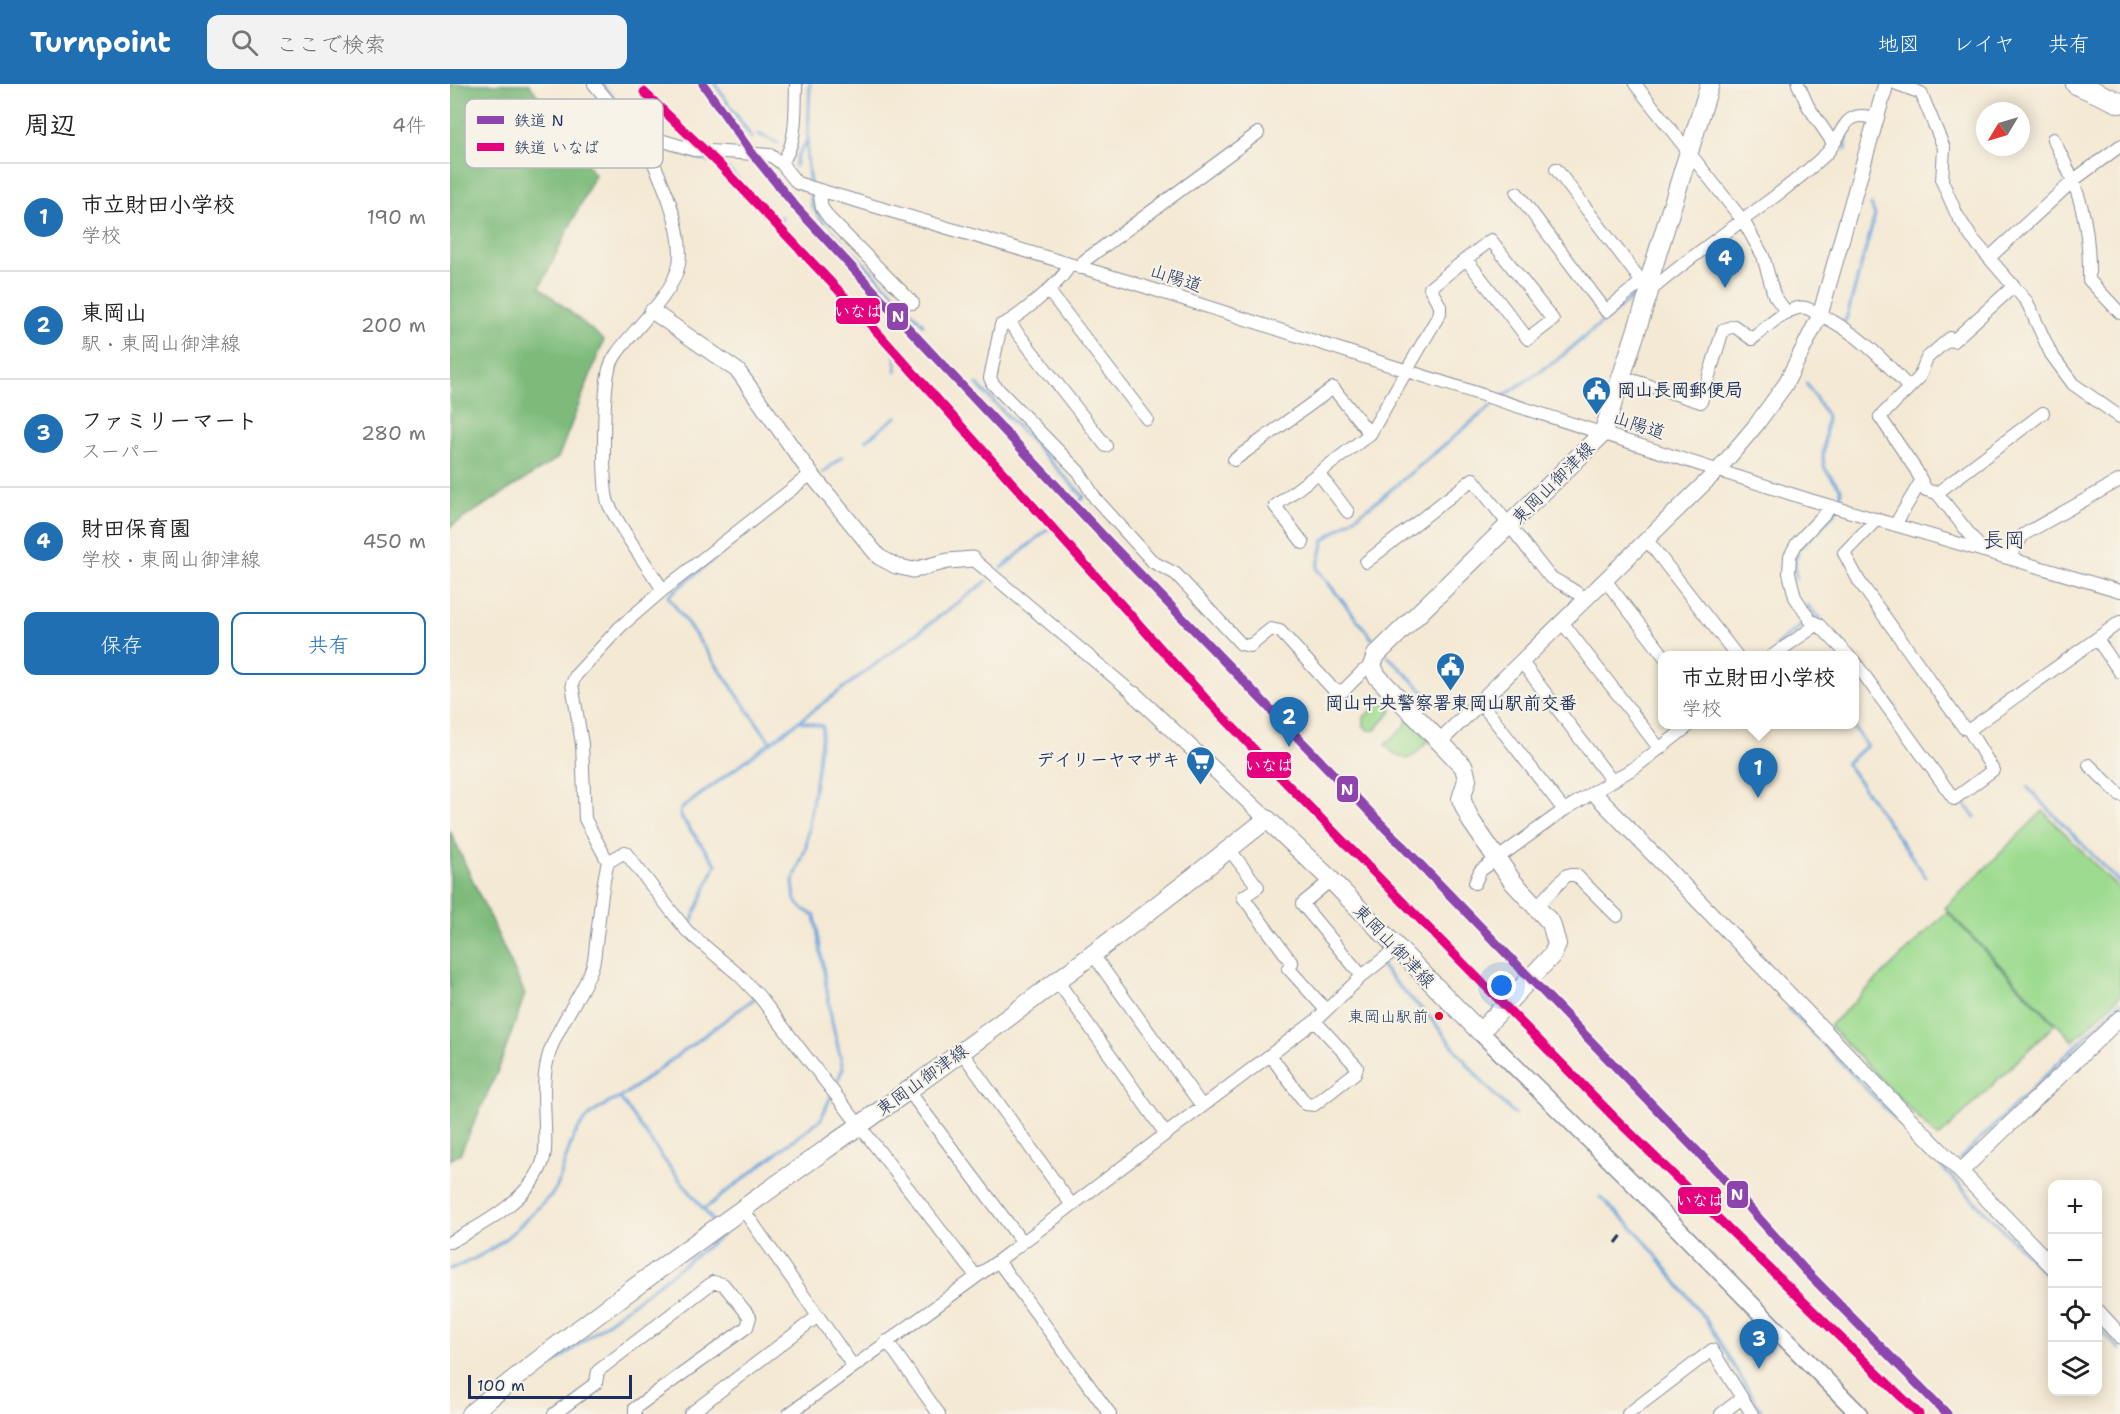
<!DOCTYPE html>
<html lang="ja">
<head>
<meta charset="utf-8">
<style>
	:root { --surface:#fff; --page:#f2f2f2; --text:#222; --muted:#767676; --line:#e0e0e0; --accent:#1f6fb2 }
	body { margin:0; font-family:"Shantell Sans","Klee One",sans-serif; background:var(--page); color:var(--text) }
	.controls { position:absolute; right:18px; bottom:18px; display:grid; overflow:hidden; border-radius:12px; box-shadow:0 3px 15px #0003 }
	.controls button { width:54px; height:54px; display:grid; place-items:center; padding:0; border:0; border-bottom:2px solid var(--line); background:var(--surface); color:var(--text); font:30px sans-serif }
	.compass { position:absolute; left:1526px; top:18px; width:54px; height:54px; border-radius:50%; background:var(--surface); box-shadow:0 3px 15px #0003; rotate:232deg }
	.scale { position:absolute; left:18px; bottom:15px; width:164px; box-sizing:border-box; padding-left:6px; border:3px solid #1b2f5e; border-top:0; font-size:16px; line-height:21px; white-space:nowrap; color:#1b2f5e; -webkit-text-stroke:4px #f7f3e8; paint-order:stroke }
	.you { position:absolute; left:1052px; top:902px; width:21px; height:21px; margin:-15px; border:4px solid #fff; border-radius:50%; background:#1a73e8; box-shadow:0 0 0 9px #1a73e833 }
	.badge { display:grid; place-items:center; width:39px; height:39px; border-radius:50%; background:var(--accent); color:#fff; font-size:20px; font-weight:700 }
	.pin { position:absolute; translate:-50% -50px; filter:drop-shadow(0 2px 3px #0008) }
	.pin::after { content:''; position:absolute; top:32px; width:21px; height:18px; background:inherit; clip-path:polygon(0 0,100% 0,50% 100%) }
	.popup { position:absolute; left:1208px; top:567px; width:201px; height:78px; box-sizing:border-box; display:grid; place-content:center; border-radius:12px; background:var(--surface); filter:drop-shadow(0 2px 4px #0005); font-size:20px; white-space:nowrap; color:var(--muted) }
	.popup b { font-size:22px; color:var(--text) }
	.popup::after { content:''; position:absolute; left:50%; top:100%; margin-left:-12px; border:12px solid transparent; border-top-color:var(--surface) }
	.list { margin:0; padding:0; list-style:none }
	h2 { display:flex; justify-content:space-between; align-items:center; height:78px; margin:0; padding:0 24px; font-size:26px }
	h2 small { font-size:20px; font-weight:400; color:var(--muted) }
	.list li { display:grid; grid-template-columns:39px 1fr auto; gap:18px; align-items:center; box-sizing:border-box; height:108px; padding:0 24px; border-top:2px solid var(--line) }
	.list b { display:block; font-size:22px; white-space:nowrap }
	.list p { margin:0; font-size:20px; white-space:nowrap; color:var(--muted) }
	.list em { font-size:20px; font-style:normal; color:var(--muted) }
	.actions { display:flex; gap:12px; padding:18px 24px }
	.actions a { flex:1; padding:14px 0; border:2px solid var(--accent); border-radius:12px; text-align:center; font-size:21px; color:var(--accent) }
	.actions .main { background:var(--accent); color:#fff }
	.icon { flex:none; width:33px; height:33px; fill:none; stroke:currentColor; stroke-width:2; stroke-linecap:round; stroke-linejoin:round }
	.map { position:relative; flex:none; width:1670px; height:1330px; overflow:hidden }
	header { display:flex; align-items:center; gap:36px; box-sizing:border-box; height:84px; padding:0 30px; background:var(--accent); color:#fff }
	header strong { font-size:28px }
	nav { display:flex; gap:33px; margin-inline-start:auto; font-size:21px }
	.search { width:420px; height:54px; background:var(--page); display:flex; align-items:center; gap:15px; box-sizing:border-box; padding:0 21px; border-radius:12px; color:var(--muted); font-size:22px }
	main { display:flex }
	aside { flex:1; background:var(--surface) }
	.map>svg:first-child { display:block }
</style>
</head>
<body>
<header>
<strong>Turnpoint</strong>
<div class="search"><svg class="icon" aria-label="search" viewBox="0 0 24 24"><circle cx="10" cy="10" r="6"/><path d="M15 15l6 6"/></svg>ここで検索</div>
<nav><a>地図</a><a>レイヤ</a><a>共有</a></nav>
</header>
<main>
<aside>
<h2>周辺<small>4件</small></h2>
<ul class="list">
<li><span class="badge">1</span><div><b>市立財田小学校</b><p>学校</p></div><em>190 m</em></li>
<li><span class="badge">2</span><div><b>東岡山</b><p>駅 · 東岡山御津線</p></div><em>200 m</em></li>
<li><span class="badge">3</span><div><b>ファミリーマート</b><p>スーパー</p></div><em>280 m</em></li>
<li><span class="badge">4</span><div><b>財田保育園</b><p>学校 · 東岡山御津線</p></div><em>450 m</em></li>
</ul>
<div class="actions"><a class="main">保存</a><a>共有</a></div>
</aside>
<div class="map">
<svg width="1670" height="1330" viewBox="0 0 1670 1330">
	<rect width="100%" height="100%" fill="#f7f3e8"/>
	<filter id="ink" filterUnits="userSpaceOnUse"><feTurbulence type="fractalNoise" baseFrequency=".0167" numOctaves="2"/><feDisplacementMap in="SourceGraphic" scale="12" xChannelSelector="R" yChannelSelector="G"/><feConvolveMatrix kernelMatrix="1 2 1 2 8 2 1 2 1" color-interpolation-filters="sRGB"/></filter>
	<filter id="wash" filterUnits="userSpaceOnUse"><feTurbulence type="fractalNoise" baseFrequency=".008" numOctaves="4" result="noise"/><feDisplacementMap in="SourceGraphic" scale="24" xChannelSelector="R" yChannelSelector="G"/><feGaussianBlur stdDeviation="1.35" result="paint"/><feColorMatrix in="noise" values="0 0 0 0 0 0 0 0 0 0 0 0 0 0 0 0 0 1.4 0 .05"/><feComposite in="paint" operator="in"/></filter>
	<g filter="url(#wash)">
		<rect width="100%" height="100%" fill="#f4e9d4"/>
		<path fill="#9ddb90" stroke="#5c8577" stroke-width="1.5" d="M930 618 940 620 942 627 925 646H918L914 642V633Z
			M958 633 978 657 965 671 957 675 946 671 935 661 955 642Z
			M1593 727 1670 806V912L1623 957 1495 824Z
			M1497 828 1605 940 1488 1054 1379 942Z"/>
		<path fill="#7ebb7a" stroke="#4c756c" stroke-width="1.5" d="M0 0H79L145 91 90 203 154 256 108 374 0 443Z
			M0 747 75 910 49 984 10 1070 0 1076Z"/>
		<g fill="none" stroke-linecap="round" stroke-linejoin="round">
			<path stroke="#6fa6dd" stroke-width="3" d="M152 0 188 40
				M265 0 302 54
				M308 50 328 59
				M209 63 275 82 445 264 446 287
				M1396 65V53L1401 44
				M345 82 347 73 357 57
				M360 100 357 75 360 0
				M360 107 362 122 374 139 473 240
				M329 140 332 132
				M1392 238 1396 236 1425 131 1421 121
				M1356 299 1377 332 1373 374 1375 385 1391 405 1390 419
				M527 300 634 413 630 417
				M1055 311 1107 276 1184 212
				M416 356 446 333
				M372 389 392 373
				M1352 462 1386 428
				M552 484 606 438
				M1346 495 1345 475 1348 470
				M1357 521 1371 535
				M928 562 867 485 874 456 931 414 1042 321
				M1326 562 1354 539
				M938 572 982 616
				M1425 596 1446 625
				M350 637 373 642 356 763 343 798 345 816 353 825 365 832 382 938 393 984 385 1002
				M1402 640 1417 662 1396 679 1476 793
				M321 659 218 512 346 409
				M1577 703 1670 799
				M1511 716 1525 733
				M250 851 240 841 266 780 230 732 231 725 537 497
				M931 881C946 902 965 917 982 936 1009 969 1033 1003 1065 1030
				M1339 925 1602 1197
				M170 1014 215 1077 263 1137
				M1510 1075 1670 919
				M1150 1113 1191 1152 1256 1236 1313 1330
				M254 1125 371 1035 381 1012
				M0 1185C48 1168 67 1145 102 1110L107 1103C122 1058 122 1033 170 1014L305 914
				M1648 1243 1670 1266
				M38 1330 272 1151"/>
		</g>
	</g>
	<g filter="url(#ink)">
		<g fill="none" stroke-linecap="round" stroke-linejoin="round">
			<defs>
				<path id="minor" d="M144 0 179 42 193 51 244 66 320 71 331 79 347 99 366 105 677 197 1360 416 1670 507
					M1185 0 1294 138 1313 172 1324 211 1337 229
					M1348 0 1358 22 1383 59
					M1447 0 1471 9 1494 64 1492 97 1507 131 1521 153 1577 218 1601 270 1623 300 1670 333
					M193 51 194 58C209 90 235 144 229 180 223 211 185 244 167 269 163 275 159 282 158 290 154 311 151 404 159 421 174 451 195 478 213 506
					M1603 55C1630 106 1640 138 1639 196L1670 229
					M331 79C348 61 345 24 346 0
					M1106 85 1192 198
					M369 106 372 124 379 134 463 219
					M1067 109 1156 227 1201 190
					M1041 156 1103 236 1078 255 1016 175Z
					M1540 173 1625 95 1670 62
					M619 181C616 195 565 236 551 241L540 294 543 300 629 388 645 414 703 478 726 490 791 560 800 562 821 545 830 547 883 605 893 607 913 587 922 582
					M630 184 634 177 808 49
					M598 206 697 335
					M1199 208C1255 159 1319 122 1374 72 1394 54 1391 22 1426 35
					M559 238 656 362
					M1172 293 1251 318 1273 246 1284 242 1302 255C1315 245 1332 227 1348 224 1357 222 1362 227 1370 231 1406 247 1433 275 1459 304
					M784 376 883 304 920 350
					M869 390 898 428
					M1487 409 1593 329
					M1382 422 1347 459 1340 472 1339 489 1345 513 1360 536 1368 540 1399 572
					M1427 435 1394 469 1409 497 1514 644 1519 646
					M1445 441 1471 397
					M1197 456 1287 572
					M853 459 825 422 920 350 990 229V222L980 204 1016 175
					M1533 467 1487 409 1476 406 1466 386 1430 333 1469 294 1477 274 1500 254 1503 257 1564 202
					M1559 474 1573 451 1670 396
					M523 475 684 610
					M916 478 1023 395 1099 492C1112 501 1123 504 1135 515
					M1155 496 1214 572
					M1112 538 1209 664
					M1647 555 1670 588
					M1322 572 1368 540
					M1071 577 1162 697
					M1404 577 1504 715 1543 686 1519 646 1670 538
					M1030 618 1114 726
					M1639 681 1670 711
					M779 765 808 803 793 813 842 879 838 884 876 926
					M158 778 175 768 237 847 290 892 309 912 526 1192
					M881 796 852 820 912 892
					M1025 799 1030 787 1048 774 1114 726 1187 682 1241 640
					M1086 823 1117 791H1126L1167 832
					M641 868 752 1022
					M606 895 715 1049
					M511 967 621 1120
					M820 971 856 1020 864 1021 905 989 907 983 865 937
					M458 1006 572 1158
					M292 1124 368 1232
					M0 1158C33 1141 91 1109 95 1067 97 1033 89 1000 100 967 110 938 130 914 141 886 145 878 145 867 146 859 150 832 151 804 158 778L135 735 132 660 122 600 126 591 170 543 213 506 361 390
					M548 1177 660 1330
					M437 1257 489 1330
					M104 1330 146 1299 148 1287 263 1198 273 1200 300 1233 297 1243 185 1324V1330
					M240 1330 368 1232 403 1282
					M339 1330 548 1177 865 937 912 892 947 864
					M1178 1330 1262 1266 1302 1330
					M1271 1330 1292 1314"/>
				<path id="tertiary" d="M202 227 288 287 361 390 429 473 446 482 463 486 498 477 523 475
					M684 610 817 735
					M991 656 1269 385 1306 341 1335 301 1370 231 1436 0
					M1144 709 1602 1182
					M1511 1087 1670 934
					M1648 1228 1670 1252"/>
				<path id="secondary" d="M1030 948 1184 1100 1409 1330"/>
				<path id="primary" d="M20 1330C155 1221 297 1122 438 1021 566 929 693 834 817 735L881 796 1030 948 1103 870 1107 860 1101 839 1063 798 1021 737 1011 715 1017 696 1014 683 927 592 922 582 926 571 1153 349 1199 208 1201 190 1260 0"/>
				<path id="trunk" d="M1626 0 1670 19"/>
			</defs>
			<use href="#minor" stroke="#888c99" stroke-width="14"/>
			<use href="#tertiary" stroke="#888c99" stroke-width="17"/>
			<use href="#secondary" stroke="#888c99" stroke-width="19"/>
			<use href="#primary" stroke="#888c99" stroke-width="20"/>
			<use href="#trunk" stroke="#888c99" stroke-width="22"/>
			<use href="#minor" stroke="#fff" stroke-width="12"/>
			<use href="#tertiary" stroke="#fff" stroke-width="15"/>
			<use href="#secondary" stroke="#fff" stroke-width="16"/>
			<use href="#primary" stroke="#fff" stroke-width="18"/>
			<use href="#trunk" stroke="#fff" stroke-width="20"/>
			<path stroke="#1b2f5e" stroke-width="3" stroke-dasharray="9 4.5" stroke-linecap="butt" d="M1166 1159 1172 1151"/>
			<defs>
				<path id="rail-1" d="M253 0 301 68 346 123 486 274 660 459 1273 1094 1354 1185 1497 1330"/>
				<path id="rail-2" d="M194 8 268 79 410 229 755 614 839 702 1165 1034 1469 1330"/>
			</defs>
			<use href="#rail-1" stroke="#f7f3e8" stroke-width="14"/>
			<use href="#rail-2" stroke="#f7f3e8" stroke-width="14"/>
			<use href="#rail-1" stroke="#8e44ad" stroke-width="9"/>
			<use href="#rail-2" stroke="#e5007d" stroke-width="9"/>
		</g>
	</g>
	<defs>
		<symbol id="civic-pin" viewBox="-11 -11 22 30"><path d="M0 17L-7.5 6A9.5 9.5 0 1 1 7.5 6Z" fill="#1f6fb2" stroke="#f7f3e8"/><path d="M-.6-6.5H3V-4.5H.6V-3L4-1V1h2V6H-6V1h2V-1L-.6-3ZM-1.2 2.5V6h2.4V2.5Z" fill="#fff"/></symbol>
		<symbol id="supermarket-pin" viewBox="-11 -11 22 30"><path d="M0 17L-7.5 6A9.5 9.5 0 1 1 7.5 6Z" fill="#1f6fb2" stroke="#f7f3e8"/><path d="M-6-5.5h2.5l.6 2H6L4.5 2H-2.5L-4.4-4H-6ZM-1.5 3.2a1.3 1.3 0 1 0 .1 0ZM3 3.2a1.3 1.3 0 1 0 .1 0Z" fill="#fff"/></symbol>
	</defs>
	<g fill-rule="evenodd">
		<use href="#civic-pin" x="1130" y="290" width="33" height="45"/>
		<use href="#civic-pin" x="984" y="566" width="33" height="45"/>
		<use href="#supermarket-pin" x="734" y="660" width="33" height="45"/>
	</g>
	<circle fill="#e4002b" stroke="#f7f3e8" stroke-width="2" cx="989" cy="932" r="5"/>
	<g text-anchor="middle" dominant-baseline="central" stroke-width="4.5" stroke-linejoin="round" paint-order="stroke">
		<g font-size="16" fill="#1b2f5e" stroke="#f7f3e8" text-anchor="end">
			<text x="978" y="932">東岡山駅前</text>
		</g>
		<g font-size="18" fill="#1b2f5e" stroke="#f7f3e8">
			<text transform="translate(726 194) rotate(18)">山陽道</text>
			<text transform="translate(1189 341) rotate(18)">山陽道</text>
			<text transform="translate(1103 399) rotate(-45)">東岡山御津線</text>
			<text transform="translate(944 862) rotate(46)">東岡山御津線</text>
			<text transform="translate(472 996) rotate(-36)">東岡山御津線</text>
		</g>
		<g font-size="18" font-weight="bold" fill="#1b2f5e" stroke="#f7f3e8" text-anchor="start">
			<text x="1167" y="306">岡山長岡郵便局</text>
			<text x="1001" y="619" text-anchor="middle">岡山中央警察署東岡山駅前交番</text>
			<text x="730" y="676" text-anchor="end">デイリーヤマザキ</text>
		</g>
		<g font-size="21" fill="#1b2f5e" stroke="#f7f3e8">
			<text x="1554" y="456">長岡</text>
		</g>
	</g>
	<rect x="15" y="15" width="198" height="69" rx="9" fill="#f7f3e8" stroke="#b5b8bf" stroke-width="1.5"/>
	<rect x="27" y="32" width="27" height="8" fill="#8e44ad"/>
	<rect x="27" y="59" width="27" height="8" fill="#e5007d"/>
	<g font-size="16" fill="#1b2f5e">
		<text x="64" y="42">鉄道 N</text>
		<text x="64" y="69">鉄道 いなば</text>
	</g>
	<g stroke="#f7f3e8" stroke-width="2">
		<rect x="385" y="213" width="46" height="28" rx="6" fill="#e5007d"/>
		<rect x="436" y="218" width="23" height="29" rx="6" fill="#8e44ad"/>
		<rect x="796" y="667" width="46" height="28" rx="6" fill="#e5007d"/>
		<rect x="886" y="691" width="23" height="28" rx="6" fill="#8e44ad"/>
		<rect x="1276" y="1096" width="23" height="29" rx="6" fill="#8e44ad"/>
		<rect x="1227" y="1102" width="45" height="29" rx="6" fill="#e5007d"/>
	</g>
	<g font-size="16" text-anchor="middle" font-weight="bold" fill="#fff">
		<text x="408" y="233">いなば</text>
		<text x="448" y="238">N</text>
		<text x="819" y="687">いなば</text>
		<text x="897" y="711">N</text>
		<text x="1287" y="1116">N</text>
		<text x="1250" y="1122">いなば</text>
	</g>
</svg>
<div class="controls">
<button>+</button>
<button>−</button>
<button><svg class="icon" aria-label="locate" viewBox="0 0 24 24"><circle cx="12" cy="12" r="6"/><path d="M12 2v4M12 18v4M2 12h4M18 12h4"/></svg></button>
<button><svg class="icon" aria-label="layers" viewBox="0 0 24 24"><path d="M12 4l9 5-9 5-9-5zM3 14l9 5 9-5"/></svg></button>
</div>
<svg class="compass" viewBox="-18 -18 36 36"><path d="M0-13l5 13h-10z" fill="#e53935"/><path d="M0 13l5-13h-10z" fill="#767676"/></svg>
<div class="scale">100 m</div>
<div class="you"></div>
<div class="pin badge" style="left:1308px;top:714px">1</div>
<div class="popup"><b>市立財田小学校</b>学校</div>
<div class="pin badge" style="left:839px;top:663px">2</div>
<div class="pin badge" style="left:1309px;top:1285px">3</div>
<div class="pin badge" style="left:1275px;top:204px">4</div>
</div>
</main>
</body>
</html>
